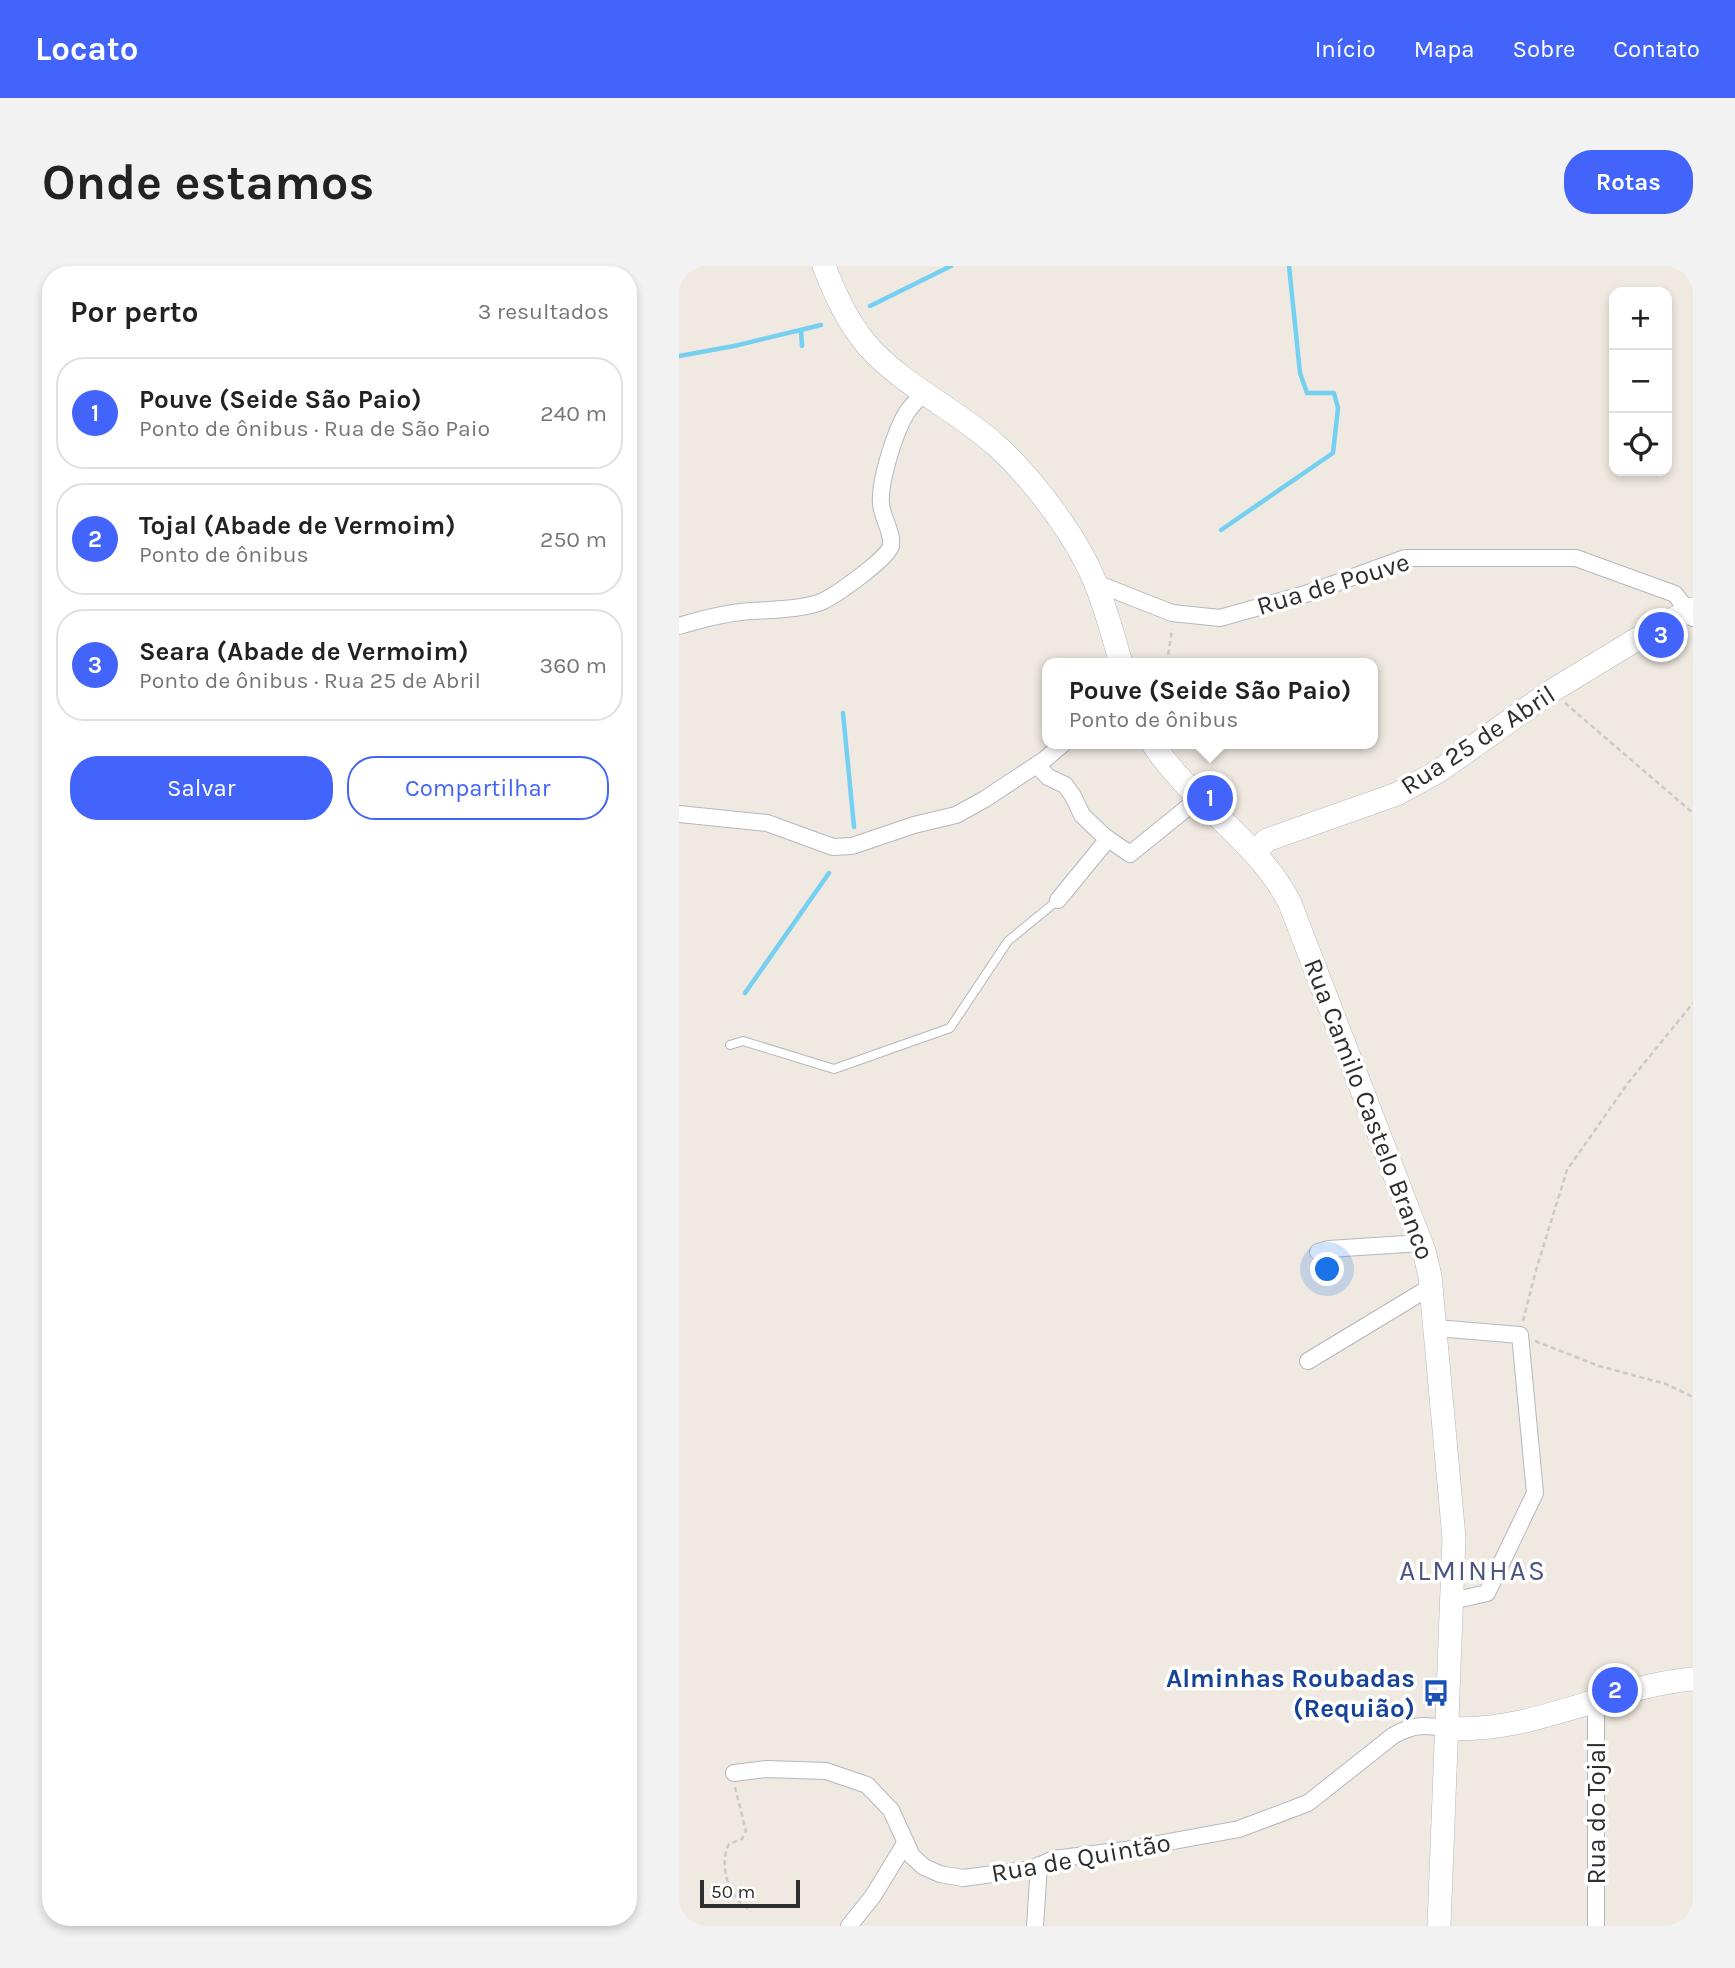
<!DOCTYPE html>
<html lang="pt">
<head>
<meta charset="utf-8">
<style>
	:root { --surface:#fff; --page:#f2f2f2; --text:#222; --muted:#767676; --line:#e0e0e0; --accent:#4264fb }
	body { margin:0; font-family:Karla,sans-serif; background:var(--page); color:var(--text) }
	.controls { position:absolute; right:21px; top:21px; display:grid; overflow:hidden; border-radius:14px; box-shadow:0 4px 10px #0003 }
	.controls button { width:63px; height:63px; display:grid; place-items:center; padding:0; border:0; border-bottom:2px solid var(--line); background:var(--surface); color:var(--text); font:35px sans-serif }
	.scale { position:absolute; left:21px; bottom:18px; width:100px; box-sizing:border-box; padding-left:7px; border:4px solid #2e2e2e; border-top:0; font-size:19px; line-height:24px; white-space:nowrap; color:#2e2e2e; -webkit-text-stroke:5px #fff; paint-order:stroke }
	.you { position:absolute; left:649px; top:1004px; width:24px; height:24px; margin:-18px; border:5px solid #fff; border-radius:50%; background:#1a73e8; box-shadow:0 0 0 10px #1a73e833 }
	.badge { display:grid; place-items:center; width:46px; height:46px; border-radius:50%; background:var(--accent); color:#fff; font-size:23px; font-weight:700 }
	.pin { position:absolute; translate:-50% -50%; border:4px solid #fff; box-shadow:0 2px 7px #0006 }
	.popup { position:absolute; left:363px; top:392px; width:336px; height:91px; box-sizing:border-box; display:grid; place-content:center; border-radius:14px; background:var(--surface); filter:drop-shadow(0 2px 5px #0005); font-size:23px; white-space:nowrap; color:var(--muted) }
	.popup b { font-size:26px; color:var(--text) }
	.popup::after { content:''; position:absolute; left:50%; top:100%; margin-left:-14px; border:14px solid transparent; border-top-color:var(--surface) }
	.list { margin:0; padding:0; list-style:none }
	h2 { display:flex; justify-content:space-between; align-items:center; height:91px; margin:0; padding:0 28px; font-size:30px }
	h2 small { font-size:23px; font-weight:400; color:var(--muted) }
	.list li { display:grid; grid-template-columns:46px 1fr auto; gap:21px; align-items:center; box-sizing:border-box; height:112px; margin:0 14px 14px; padding:0 14px; border:2px solid var(--line); border-radius:28px }
	.list b { display:block; font-size:26px; white-space:nowrap }
	.list p { margin:0; font-size:23px; white-space:nowrap; color:var(--muted) }
	.list em { font-size:23px; font-style:normal; color:var(--muted) }
	.actions { display:flex; gap:14px; padding:21px 28px }
	.actions a { flex:1; padding:16px 0; border:2px solid var(--accent); border-radius:28px; text-align:center; font-size:24px; color:var(--accent) }
	.actions .main { background:var(--accent); color:#fff }
	.icon { flex:none; width:38px; height:38px; fill:none; stroke:currentColor; stroke-width:2; stroke-linecap:round; stroke-linejoin:round }
	.map { position:relative; flex:none; width:1014px; height:1660px; overflow:hidden; border-radius:28px }
	header { display:flex; align-items:center; gap:42px; box-sizing:border-box; height:98px; padding:0 35px; background:var(--accent); color:#fff }
	header strong { font-size:33px }
	nav { display:flex; gap:38px; margin-inline-start:auto; font-size:24px }
	.intro { display:flex; align-items:center; justify-content:space-between; box-sizing:border-box; height:168px; padding:0 42px }
	h1 { margin:0; font-size:49px }
	.button { padding:18px 32px; border-radius:28px; background:var(--accent); color:#fff; font-size:24px; font-weight:700 }
	main { display:flex; gap:42px; padding:0 42px }
	aside { flex:1; background:var(--surface); border-radius:28px; box-shadow:0 4px 10px #0003 }
	.map>svg:first-child { display:block }
</style>
</head>
<body>
<header>
<strong>Locato</strong>
<nav><a>Início</a><a>Mapa</a><a>Sobre</a><a>Contato</a></nav>
</header>
<div class="intro"><h1>Onde estamos</h1><a class="button">Rotas</a></div>
<main>
<aside>
<h2>Por perto<small>3 resultados</small></h2>
<ul class="list">
<li><span class="badge">1</span><div><b>Pouve (Seide São Paio)</b><p>Ponto de ônibus · Rua de São Paio</p></div><em>240 m</em></li>
<li><span class="badge">2</span><div><b>Tojal (Abade de Vermoim)</b><p>Ponto de ônibus</p></div><em>250 m</em></li>
<li><span class="badge">3</span><div><b>Seara (Abade de Vermoim)</b><p>Ponto de ônibus · Rua 25 de Abril</p></div><em>360 m</em></li>
</ul>
<div class="actions"><a class="main">Salvar</a><a>Compartilhar</a></div>
</aside>
<div class="map">
<svg width="1014" height="1660" viewBox="0 0 1014 1660">
	<rect width="100%" height="100%" fill="#efe9e1"/>
	<g fill="none" stroke-linecap="round" stroke-linejoin="round">
		<path stroke="#75cff0" stroke-width="4.5" d="M191 40 272 0
			M122 64 123 80
			M0 90 55 80 142 59
			M542 264 654 187 659 142 655 127H628L621 107 610 0
			M164 447 175 561
			M66 727 150 607"/>
		<defs>
			<path id="lane" d="M51 779 64 775 155 803 271 762 329 675 379 634"/>
			<path id="street" d="M417 317 493 347 541 352 630 327 726 292H897L996 328 1014 352
				M0 360C20 354 41 348 62 346 89 343 117 345 142 336 156 330 208 293 212 280 214 267 203 251 202 238 200 216 216 165 228 146 233 139 240 132 245 126
				M358 499 369 511 386 519 394 530 403 549 425 570 451 588 519 533
				M0 548 88 557 154 581 173 580 235 559 277 549 306 533 365 494 384 478
				M379 634 429 573
				M639 986 650 983 742 977
				M757 1062 841 1069 856 1227 808 1327 773 1335
				M629 1095 753 1020
				M55 1507 87 1503 147 1505 188 1519 212 1544 233 1590 245 1601 261 1608 284 1612 352 1603 375 1593 446 1584 560 1563 629 1537 715 1469C736 1458 745 1459 767 1462
				M170 1660 194 1630 227 1576
				M356 1660 360 1599
				M917 1660V1435"/>
			<path id="secondary" d="M145 0C156 28 168 55 188 79 224 120 277 143 318 180 354 213 398 271 416 316 427 342 434 370 442 397
				M474 478C513 537 576 572 610 635L745 985 751 1010 775 1272 760 1660
				M576 586 588 574 718 528 760 505 871 426 978 361 1014 343
				M767 1462C852 1469 931 1420 1014 1413"/>
		</defs>
		<use href="#lane" stroke="#b4b7c1" stroke-width="10"/>
		<use href="#street" stroke="#b4b7c1" stroke-width="18"/>
		<use href="#secondary" stroke="#b4b7c1" stroke-width="24"/>
		<path stroke="#c9c9c9" stroke-width="2.5" stroke-dasharray="5 3.5" stroke-linecap="butt" d="M488 397 493 363
			M886 437 1014 547
			M844 1055 857 1004 888 904 949 817 1014 737
			M856 1075 920 1100 987 1118 1014 1131
			M56 1521 67 1565 63 1573 50 1578C42 1593 46 1615 55 1629 58 1635 66 1640 72 1645"/>
		<use href="#lane" stroke="#fff" stroke-width="8"/>
		<use href="#street" stroke="#fff" stroke-width="16"/>
		<use href="#secondary" stroke="#fff" stroke-width="23"/>
	</g>
	<defs>
		<symbol id="bus-bare" viewBox="-9 -9 18 18"><path d="M-5-6H5V4H4V6H2V4H-2V6H-4V4H-5ZM-3.5-4V0h7V-4ZM-3.5 1.2v1.5H-2V1.2ZM2 1.2v1.5H3.5V1.2Z" fill="#1a4fb4" stroke="#fff" stroke-width="2.5" paint-order="stroke"/></symbol>
	</defs>
	<g fill-rule="evenodd">
		<use href="#bus-bare" x="738" y="1408" width="38" height="38"/>
	</g>
	<g text-anchor="middle" dominant-baseline="central" stroke-width="7" stroke-linejoin="round" paint-order="stroke">
		<g font-size="26" fill="#2e2e2e" stroke="#fff">
			<text transform="translate(654 318) rotate(-17)">Rua de Pouve</text>
			<text transform="translate(799 474) rotate(-33)">Rua 25 de Abril</text>
			<text transform="translate(690 843) rotate(69)">Rua Camilo Castelo Branco</text>
			<text transform="translate(917 1547) rotate(-90)">Rua do Tojal</text>
			<text transform="translate(402 1592) rotate(-10)">Rua de Quintão</text>
		</g>
		<g font-size="26" font-weight="bold" fill="#164399" stroke="#fff" text-anchor="end">
			<text x="736" y="1412">Alminhas Roubadas<tspan x="736" dy="30">(Requião)</tspan></text>
		</g>
		<g font-size="28" letter-spacing="2" fill="#4d5680" stroke="#fff">
			<text x="794" y="1304">ALMINHAS</text>
		</g>
	</g>
</svg>
<div class="controls">
<button>+</button>
<button>−</button>
<button><svg class="icon" aria-label="locate" viewBox="0 0 24 24"><circle cx="12" cy="12" r="6"/><path d="M12 2v4M12 18v4M2 12h4M18 12h4"/></svg></button>
</div>
<div class="scale">50 m</div>
<div class="you"></div>
<div class="pin badge" style="left:531px;top:532px">1</div>
<div class="popup"><b>Pouve (Seide São Paio)</b>Ponto de ônibus</div>
<div class="pin badge" style="left:936px;top:1424px">2</div>
<div class="pin badge" style="left:982px;top:369px">3</div>
</div>
</main>
</body>
</html>
